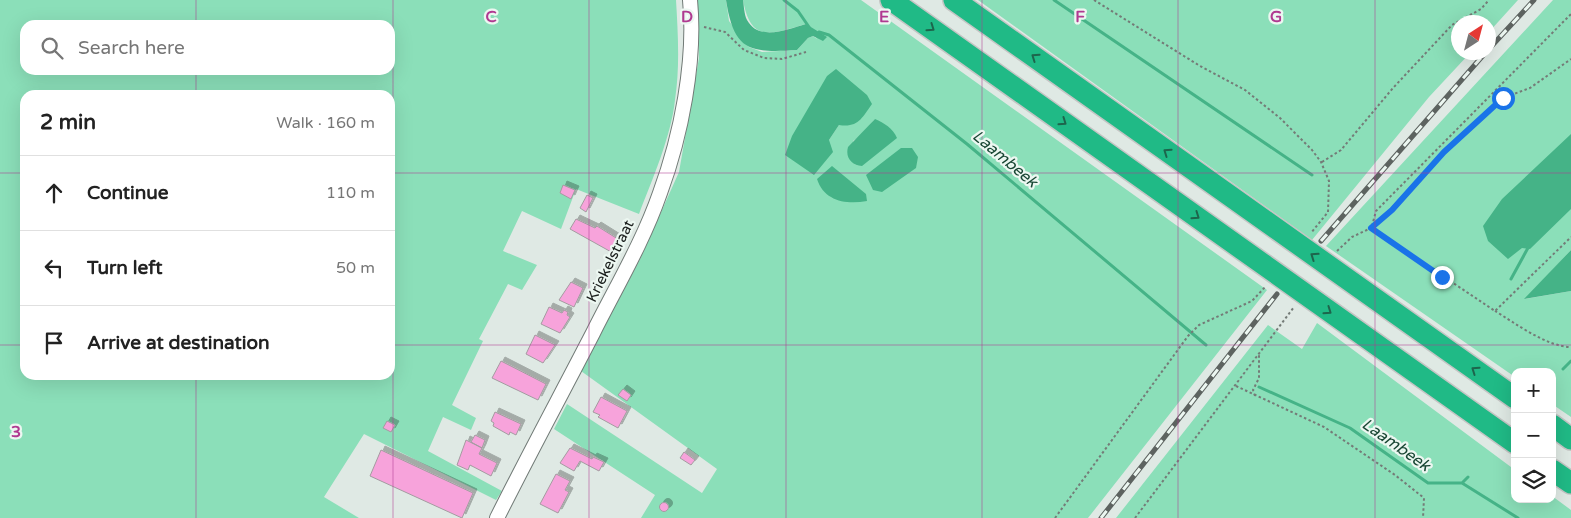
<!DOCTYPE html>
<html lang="en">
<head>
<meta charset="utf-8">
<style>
	:root { --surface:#fff; --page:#f2f2f2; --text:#222; --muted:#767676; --line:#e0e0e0 }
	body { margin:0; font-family:"Varela Round",sans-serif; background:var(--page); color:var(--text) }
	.controls { position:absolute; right:15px; bottom:15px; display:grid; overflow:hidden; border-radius:10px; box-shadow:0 5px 20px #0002 }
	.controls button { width:45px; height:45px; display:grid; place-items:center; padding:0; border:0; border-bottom:1px solid var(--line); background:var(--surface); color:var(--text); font:25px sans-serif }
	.compass { position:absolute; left:1451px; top:15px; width:45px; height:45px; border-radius:50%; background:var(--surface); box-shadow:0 5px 20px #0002; rotate:36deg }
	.stop { position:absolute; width:15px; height:15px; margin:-11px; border:4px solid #1a73e8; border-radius:50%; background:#fff }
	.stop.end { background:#1a73e8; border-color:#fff; box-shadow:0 1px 5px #0008 }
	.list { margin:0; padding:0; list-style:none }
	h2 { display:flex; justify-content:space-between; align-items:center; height:65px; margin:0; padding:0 20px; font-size:21px }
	h2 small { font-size:16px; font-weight:400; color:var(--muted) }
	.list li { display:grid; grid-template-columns:32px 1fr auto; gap:15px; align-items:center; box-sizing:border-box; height:75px; padding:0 20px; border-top:1px solid var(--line) }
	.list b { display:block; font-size:19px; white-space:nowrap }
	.list em { font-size:16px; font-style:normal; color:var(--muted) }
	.icon { flex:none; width:28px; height:28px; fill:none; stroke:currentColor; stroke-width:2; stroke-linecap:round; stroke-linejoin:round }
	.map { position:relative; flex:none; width:1571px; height:518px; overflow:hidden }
	.search { position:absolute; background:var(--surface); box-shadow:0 5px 20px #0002; left:20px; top:20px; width:375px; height:55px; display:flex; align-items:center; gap:12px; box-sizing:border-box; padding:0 18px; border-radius:15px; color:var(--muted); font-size:19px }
	.panel { position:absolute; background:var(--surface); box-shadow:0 5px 20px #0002; left:20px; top:90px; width:375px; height:290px; border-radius:15px }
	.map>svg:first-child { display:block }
</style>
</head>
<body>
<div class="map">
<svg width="1571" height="518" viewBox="0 0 1571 518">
	<defs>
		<filter id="shadow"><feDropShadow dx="4" dy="-4" stdDeviation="0" flood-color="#0004"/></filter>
	</defs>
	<rect width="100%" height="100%" fill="#dfe9e4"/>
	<path fill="#8bdfb9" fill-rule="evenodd" d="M0 0H676C678 34 680 67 675 100 671 137 652 180 639 214L576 189 561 229 522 211 503 251 537 265 522 290 508 284 479 339 483 341 452 405 476 418 471 430 443 417 428 451 502 491 496 500 364 434 324 497 359 518H0ZM25 25H390V70H25ZM25 95H390V375H25Z
		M697 0H726L729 21 749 47 762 52 797 50 808 38 813 36 817 39 806 24C771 34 751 44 743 0H861L1267 290 1088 518H641L655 495 554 429 567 404 702 493 717 469 581 371 640 259 679 172 699 58ZM836 69 839 125 829 140ZM875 119 855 165 853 141 860 136Z
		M978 0H1518L1489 32 1488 22H1458V52L1470 53 1429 97 1312 240Z
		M1553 0H1571V250L1525 299 1571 291V417L1552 404V372H1515V377L1326 246Z
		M1317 323 1515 470V499H1552V496L1571 510V518H1116L1268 325 1302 349Z"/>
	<path fill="#45b387" d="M726 0H743C744 6 744 14 747 20 759 42 788 29 806 24L827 37 823 41 813 36 808 38 797 50C749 53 734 51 726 0Z
		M836 69 867 95 872 104C862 118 858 128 839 125L829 140 833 152 814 175 785 155 792 136 827 76Z
		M875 119C884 123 893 128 897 138L862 166C852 165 845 158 848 147Z
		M1571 134V209L1530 249 1522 248 1508 259 1488 241 1483 226 1502 199Z
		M901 148H912L918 157 916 168 882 192 873 190 866 175Z
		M832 166 866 194 867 201C846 205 824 201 817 179Z
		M1571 250V291L1524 299Z"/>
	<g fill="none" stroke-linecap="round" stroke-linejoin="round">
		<path stroke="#45b387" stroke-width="3" d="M784 0 798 11 809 27
			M1054 0 1312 175
			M819 32 829 35 967 144 1206 345
			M1511 279 1529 246
			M1563 369 1571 361
			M1259 387 1350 428 1428 483H1462L1518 518
			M1462 483 1468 477"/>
	</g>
	<path fill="#f7a3db" stroke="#a49ba0" filter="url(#shadow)" d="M563 185 575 190 571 199 560 193Z
		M587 195 593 198 586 212 580 208Z
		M576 219 595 228 597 226 621 241 613 253 570 229Z
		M571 282 583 288 574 307 559 300Z
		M549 307 562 313 564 310 568 312 567 315 570 317 560 333 541 324Z
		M535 335 555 345 543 363 526 354Z
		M501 361 546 384 538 400 492 378Z
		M623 389 631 395 627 401 618 395Z
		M601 397 627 411 618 428 598 417 600 415 593 412Z
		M495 412 521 424 516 435 510 432 509 435 493 426 494 423 491 421Z
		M387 421 395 425 391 432 383 428Z
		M475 435 485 440 482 448 471 442Z
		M466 440 482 448 479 454 497 463 491 476 470 465 468 470 457 465Z
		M570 448 592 459 593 457 604 462 599 471 580 461 574 471 560 463Z
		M381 450 473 493 462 518 370 476Z
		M684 452 695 460 691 465 680 458Z
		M556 474 570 481 565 490 569 492 558 513 540 504Z
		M659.5 507a4.5 4.5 0 1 1 9 0a4.5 4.5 0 1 1-9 0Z"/>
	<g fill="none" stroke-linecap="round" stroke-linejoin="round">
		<defs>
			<path id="minor" d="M497 518C528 456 561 395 593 333 616 287 643 242 660 193 681 136 696 61 690 0"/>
			<path id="highway" d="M891 0 1515 443
				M954 0 1515 398
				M1552 425 1571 439
				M1552 470 1571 483"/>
		</defs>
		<use href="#minor" stroke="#717a76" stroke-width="16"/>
		<use href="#highway" stroke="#c4c5c4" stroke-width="24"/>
		<path stroke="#747b77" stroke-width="2" stroke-dasharray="2.5 2.5" stroke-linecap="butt" d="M1094 0 1200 66 1245 90 1280 118 1312 150 1321 162 1329 181 1328 212 1311 233
			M704 27 725 32 744 50 764 58 782 59 806 52
			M1322 162 1341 150 1393 88 1452 25 1481 9 1489 0
			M1372 226 1376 211 1571 14
			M1371 228 1495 311 1571 237
			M1337 251 1352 237 1371 228 1392 210 1444 152 1503 98 1530 88 1571 59
			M1495 311C1515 323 1547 347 1571 347
			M1236 386 1324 427 1395 475 1424 498 1423 518
			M1255 396 1253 390 1259 378V355
			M1055 518 1188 336 1199 325 1252 301 1266 286
			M1135 518 1294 307"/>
		<use href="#minor" stroke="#fff" stroke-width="14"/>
		<use href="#highway" stroke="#20ba86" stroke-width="21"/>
		<defs>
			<path id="rail" d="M1488 50 1534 0
				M1321 241 1486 52
				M1101 518 1277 294"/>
		</defs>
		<use href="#rail" stroke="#5d6360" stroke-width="5"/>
		<use href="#rail" stroke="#ecf7f1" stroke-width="3" stroke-dasharray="9" stroke-linecap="butt"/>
	</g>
	<defs><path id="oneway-chevron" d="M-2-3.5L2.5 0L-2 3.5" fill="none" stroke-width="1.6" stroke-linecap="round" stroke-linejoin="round" transform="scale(1.25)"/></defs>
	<g stroke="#1d654c">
		<use href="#oneway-chevron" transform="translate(931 28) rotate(35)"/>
		<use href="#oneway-chevron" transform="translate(1035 57) rotate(-145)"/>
		<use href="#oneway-chevron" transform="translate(1063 122) rotate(35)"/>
		<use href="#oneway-chevron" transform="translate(1167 152) rotate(-145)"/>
		<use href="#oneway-chevron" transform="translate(1196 216) rotate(35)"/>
		<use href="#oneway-chevron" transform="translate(1314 256) rotate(-145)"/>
		<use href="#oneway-chevron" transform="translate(1328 311) rotate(35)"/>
		<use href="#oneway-chevron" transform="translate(1475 370) rotate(-145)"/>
	</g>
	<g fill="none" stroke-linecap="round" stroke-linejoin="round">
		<path stroke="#1a73e8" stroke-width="6" d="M1442 277 1371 228 1392 210 1444 152 1503 98"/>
	</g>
	<path fill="none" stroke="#b03a91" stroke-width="1" stroke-opacity="0.55" d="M196 0V25M393 0V518M589 0V518M786 0V518M982 0V518M1178 0V518M1375 0V518M196 70V95M0 173H25M390 173H1571M0 345H25M390 345H1571M196 375V518"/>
	<g text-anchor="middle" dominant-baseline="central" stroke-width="4.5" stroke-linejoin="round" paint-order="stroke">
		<g font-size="15" fill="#1b1f1d" stroke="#ecf7f1">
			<text transform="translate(610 261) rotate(-64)">Kriekelstraat</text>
		</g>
		<g font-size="16" font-style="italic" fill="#194734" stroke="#ecf7f1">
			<text transform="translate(1005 159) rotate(40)">Laambeek</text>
			<text transform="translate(1396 445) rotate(35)">Laambeek</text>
		</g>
	</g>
	<g font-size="16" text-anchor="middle" font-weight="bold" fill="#b03a91" stroke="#ecf7f1" stroke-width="4.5" stroke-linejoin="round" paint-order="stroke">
		<text x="491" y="22">C</text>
		<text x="687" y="22">D</text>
		<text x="884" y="22">E</text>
		<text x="1080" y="22">F</text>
		<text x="1276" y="22">G</text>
		<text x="16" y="437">3</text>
	</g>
</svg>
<div class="controls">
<button>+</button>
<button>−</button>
<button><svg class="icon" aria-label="layers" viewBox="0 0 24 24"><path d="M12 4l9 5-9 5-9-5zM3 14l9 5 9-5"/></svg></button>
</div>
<svg class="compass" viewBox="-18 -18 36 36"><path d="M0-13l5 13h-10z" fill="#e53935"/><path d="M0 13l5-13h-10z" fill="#767676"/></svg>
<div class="stop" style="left:1503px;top:98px"></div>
<div class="stop end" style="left:1442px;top:277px"></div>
<div class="search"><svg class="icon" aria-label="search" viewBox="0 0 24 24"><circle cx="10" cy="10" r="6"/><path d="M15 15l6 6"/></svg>Search here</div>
<section class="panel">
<h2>2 min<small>Walk · 160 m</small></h2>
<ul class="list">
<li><svg class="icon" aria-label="ahead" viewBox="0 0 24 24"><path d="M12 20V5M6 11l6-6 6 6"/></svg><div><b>Continue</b></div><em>110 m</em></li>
<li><svg class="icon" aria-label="left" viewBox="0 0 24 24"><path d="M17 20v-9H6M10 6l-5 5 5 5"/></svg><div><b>Turn left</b></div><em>50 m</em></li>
<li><svg class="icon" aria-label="arrive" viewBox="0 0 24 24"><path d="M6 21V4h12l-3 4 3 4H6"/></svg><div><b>Arrive at destination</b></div></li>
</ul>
</section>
</div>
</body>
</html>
